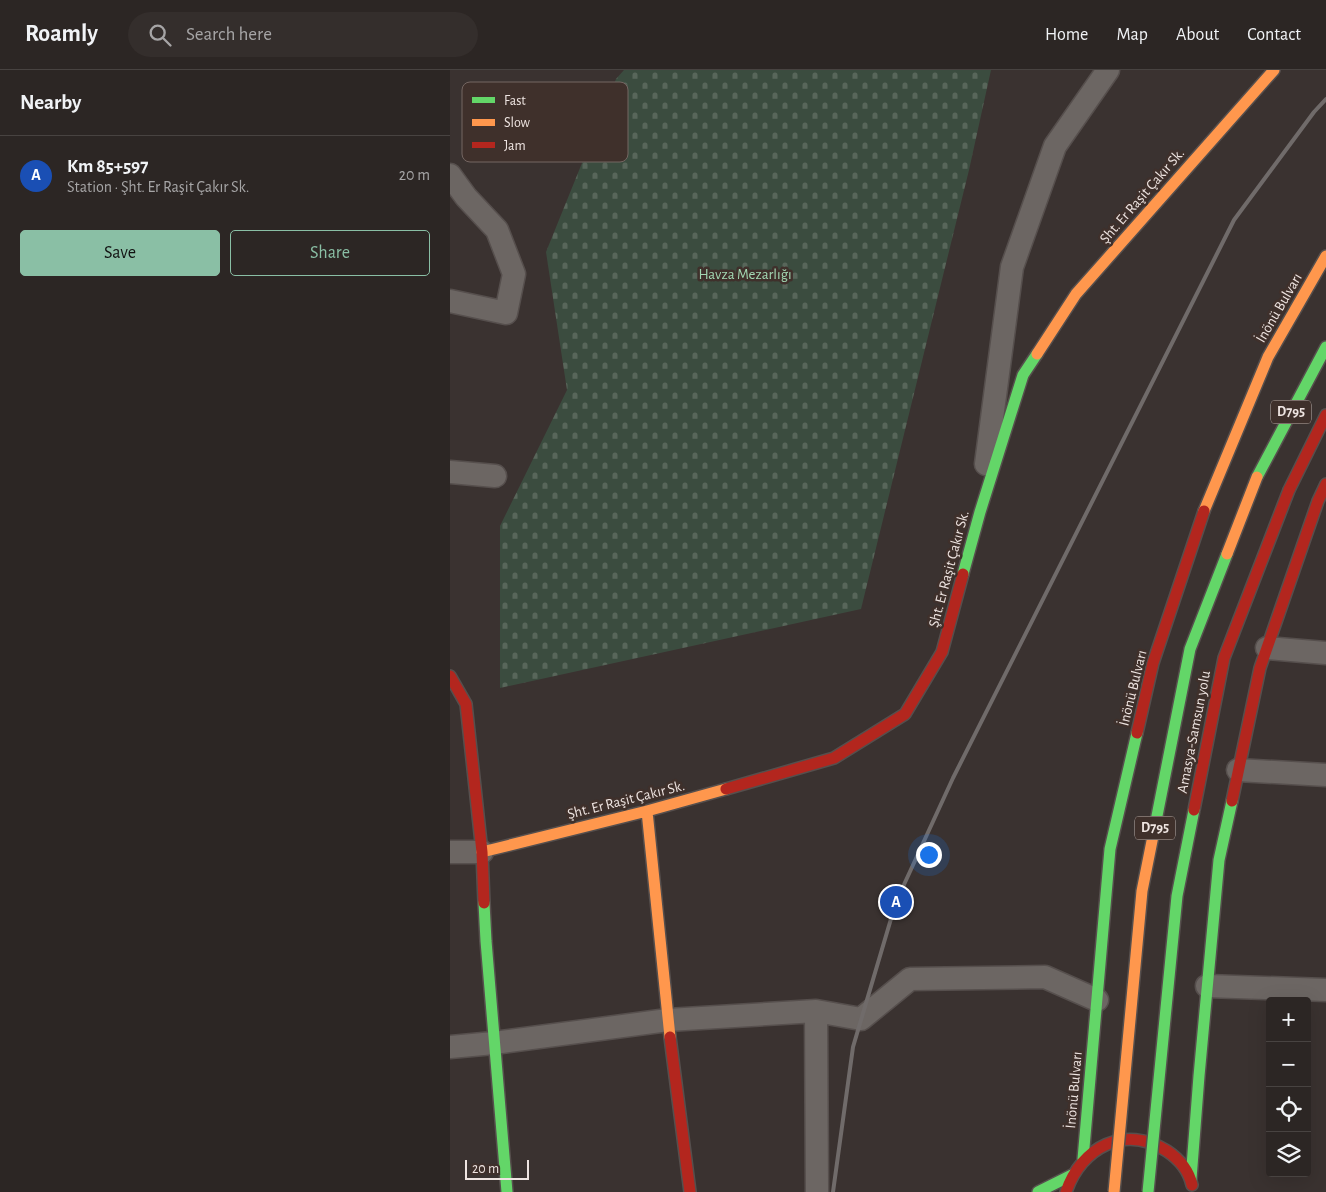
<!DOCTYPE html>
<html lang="en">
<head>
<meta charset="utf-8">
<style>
	:root { --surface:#2c2624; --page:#342e2c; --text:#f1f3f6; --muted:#a6a5a6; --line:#484341; --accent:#8abfa5 }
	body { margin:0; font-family:"Alegreya Sans",sans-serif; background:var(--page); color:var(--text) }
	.controls { position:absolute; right:15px; bottom:15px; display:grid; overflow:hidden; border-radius:5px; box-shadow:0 5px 20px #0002 }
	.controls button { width:45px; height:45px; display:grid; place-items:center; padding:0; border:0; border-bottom:1px solid var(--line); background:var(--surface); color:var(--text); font:25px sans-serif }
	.scale { position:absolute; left:15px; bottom:12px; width:64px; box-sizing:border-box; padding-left:5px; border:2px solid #eee4e1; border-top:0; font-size:14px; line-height:18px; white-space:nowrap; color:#eee4e1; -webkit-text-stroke:4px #3f302b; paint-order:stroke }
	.you { position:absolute; left:478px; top:784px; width:18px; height:18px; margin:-12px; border:4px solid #fff; border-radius:50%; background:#1a73e8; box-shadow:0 0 0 8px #1a73e833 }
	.badge { display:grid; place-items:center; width:32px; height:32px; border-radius:50%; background:var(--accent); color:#fff; font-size:16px; font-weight:700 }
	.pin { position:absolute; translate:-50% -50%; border:2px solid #fff; box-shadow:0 1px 5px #0006 }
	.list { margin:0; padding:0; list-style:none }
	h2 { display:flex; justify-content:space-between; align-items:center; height:65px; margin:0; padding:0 20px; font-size:21px }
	h2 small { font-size:16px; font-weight:400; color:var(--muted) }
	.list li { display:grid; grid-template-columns:32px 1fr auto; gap:15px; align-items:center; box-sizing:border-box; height:80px; padding:0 20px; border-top:1px solid var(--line) }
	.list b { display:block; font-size:19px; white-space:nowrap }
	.list p { margin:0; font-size:16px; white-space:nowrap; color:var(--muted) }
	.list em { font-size:16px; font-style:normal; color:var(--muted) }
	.actions { display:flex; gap:10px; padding:15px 20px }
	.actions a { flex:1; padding:11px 0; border:1px solid var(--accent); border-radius:5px; text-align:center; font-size:18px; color:var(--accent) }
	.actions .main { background:var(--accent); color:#111 }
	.icon { flex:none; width:28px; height:28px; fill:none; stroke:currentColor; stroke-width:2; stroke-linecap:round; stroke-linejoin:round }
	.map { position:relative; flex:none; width:876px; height:1122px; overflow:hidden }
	header { display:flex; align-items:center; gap:30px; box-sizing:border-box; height:70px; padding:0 25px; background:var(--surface); border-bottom:1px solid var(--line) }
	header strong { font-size:24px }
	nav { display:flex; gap:28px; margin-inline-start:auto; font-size:18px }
	.search { width:350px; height:45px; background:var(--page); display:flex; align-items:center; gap:12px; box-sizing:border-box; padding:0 18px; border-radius:28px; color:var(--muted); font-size:19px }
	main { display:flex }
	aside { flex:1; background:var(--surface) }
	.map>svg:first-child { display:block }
</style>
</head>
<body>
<header>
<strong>Roamly</strong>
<div class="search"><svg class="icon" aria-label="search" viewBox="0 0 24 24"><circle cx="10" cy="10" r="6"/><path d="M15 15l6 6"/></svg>Search here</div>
<nav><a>Home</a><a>Map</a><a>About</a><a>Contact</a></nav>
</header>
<main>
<aside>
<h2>Nearby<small></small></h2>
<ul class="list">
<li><span class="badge" style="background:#1a4fb4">A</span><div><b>Km 85+597</b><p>Station · Şht. Er Raşit Çakır Sk.</p></div><em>20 m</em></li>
</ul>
<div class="actions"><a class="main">Save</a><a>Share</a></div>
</aside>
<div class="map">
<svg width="876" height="1122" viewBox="0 0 876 1122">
	<defs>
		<pattern id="cemetery-stones" width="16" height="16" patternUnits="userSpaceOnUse" patternTransform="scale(1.25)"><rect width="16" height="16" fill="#3b4c3f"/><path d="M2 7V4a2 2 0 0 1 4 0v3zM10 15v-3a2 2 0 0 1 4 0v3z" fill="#58665a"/></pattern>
	</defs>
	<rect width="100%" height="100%" fill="#3a3230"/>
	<path fill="url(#cemetery-stones)" d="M174 0H541L519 100 411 539 50 618V456L117 320 96 182 166 9Z"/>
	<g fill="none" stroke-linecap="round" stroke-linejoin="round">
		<defs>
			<path id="street" d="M0 105 16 127 47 160 64 204 56 243 0 231
				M536 394 562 197 605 76 658 0
				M0 402 45 406
				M817 578 876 583
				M788 700 876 705
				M0 782H32
				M757 916 876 920
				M366 941 367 1122
				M0 977 44 973 218 950 366 941 411 949 460 909 595 907 647 930"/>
			<path id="fast" d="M807 407 876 277
				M513 504 530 442 573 305 587 284
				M34 833 36 871 57 1122
				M633 1089 660 779 687 663
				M741 1109 749 1006 769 790 782 731
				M588 1122 622 1105"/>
			<path id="slow" d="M587 284 626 224 824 0
				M754 441 818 287 876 186
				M197 741 220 967
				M32 782 197 741 276 719"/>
			<path id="jam" d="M839 420 876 345
				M0 606 16 634 32 782 34 833
				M687 663 703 593 754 441
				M276 719 384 688 455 644 492 582 513 504
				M782 731 810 598 868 431 876 414
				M220 967 240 1122
				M616 1122C631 1077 675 1054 717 1081 729 1089 739 1101 742 1115"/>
		</defs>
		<use href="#street" stroke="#564f4d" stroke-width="25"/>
		<use href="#fast" stroke="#564f4d" stroke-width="14"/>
		<use href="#slow" stroke="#564f4d" stroke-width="14"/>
		<use href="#jam" stroke="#564f4d" stroke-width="14"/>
		<use href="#street" stroke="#6c6663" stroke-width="22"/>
		<use href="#fast" stroke="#63d668" stroke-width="11"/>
		<use href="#slow" stroke="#ff974d" stroke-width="11"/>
		<use href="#jam" stroke="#b3261e" stroke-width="11"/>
		<path stroke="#706b6a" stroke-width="4" d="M383 1122 403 977 446 832 503 708 784 150 864 42 876 29"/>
		<defs>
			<path id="fast-bridge" d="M705 756 740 579 777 484
				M698 1122 727 826 744 740"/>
			<path id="slow-bridge" d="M777 484 807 407
				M664 1122 692 821 705 756"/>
			<path id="jam-bridge" d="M744 740 774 588 839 420"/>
		</defs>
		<use href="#fast-bridge" stroke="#564f4d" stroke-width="14" stroke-linecap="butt"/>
		<use href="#slow-bridge" stroke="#564f4d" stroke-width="14" stroke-linecap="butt"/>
		<use href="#jam-bridge" stroke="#564f4d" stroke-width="14" stroke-linecap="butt"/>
		<use href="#fast-bridge" stroke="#63d668" stroke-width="11"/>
		<use href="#slow-bridge" stroke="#ff974d" stroke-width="11"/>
		<use href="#jam-bridge" stroke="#b3261e" stroke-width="11"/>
	</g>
	<g text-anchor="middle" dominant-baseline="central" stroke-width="5" stroke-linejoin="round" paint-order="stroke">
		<g fill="#3f302b" stroke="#baaeaa" stroke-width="1">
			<rect x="821" y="330.5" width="40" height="23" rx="4"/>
			<rect x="685" y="746.5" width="40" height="23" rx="4"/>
		</g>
		<g font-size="14" font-weight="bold" fill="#eee4e1">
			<text x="841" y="342">D795</text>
			<text x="705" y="758">D795</text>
		</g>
		<g font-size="15" fill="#eee4e1" stroke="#3f302b">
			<text transform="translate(692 126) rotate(-49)">Şht. Er Raşit Çakır Sk.</text>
			<text transform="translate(829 238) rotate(-60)">İnönü Bulvarı</text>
			<text transform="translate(499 499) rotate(-75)">Şht. Er Raşit Çakır Sk.</text>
			<text transform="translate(683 618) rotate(-76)">İnönü Bulvarı</text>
			<text transform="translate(744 662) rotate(-79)">Amasya-Samsun yolu</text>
			<text transform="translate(176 730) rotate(-14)">Şht. Er Raşit Çakır Sk.</text>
			<text transform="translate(624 1020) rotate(-85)">İnönü Bulvarı</text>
		</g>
		<g font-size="15" fill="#a2d7b2" stroke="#3f302b">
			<text x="295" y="204">Havza Mezarlığı</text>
		</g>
	</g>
	<rect x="12" y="12" width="166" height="80" rx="8" fill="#3f302b" stroke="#746662" stroke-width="1"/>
	<rect x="22" y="27" width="23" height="6" fill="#63d668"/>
	<rect x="22" y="49" width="23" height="7" fill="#ff974d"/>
	<rect x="22" y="72" width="23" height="6" fill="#b3261e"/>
	<g font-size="14" fill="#eee4e1">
		<text x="54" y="35">Fast</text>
		<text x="54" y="57">Slow</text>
		<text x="54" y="80">Jam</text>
	</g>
</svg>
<div class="controls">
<button>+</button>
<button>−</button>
<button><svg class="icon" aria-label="locate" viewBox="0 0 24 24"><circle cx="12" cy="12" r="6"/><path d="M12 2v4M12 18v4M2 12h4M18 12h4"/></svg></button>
<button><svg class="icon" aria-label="layers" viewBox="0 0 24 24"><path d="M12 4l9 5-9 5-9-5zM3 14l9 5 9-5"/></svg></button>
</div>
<div class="scale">20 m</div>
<div class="you"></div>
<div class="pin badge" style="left:446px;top:832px;background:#1a4fb4">A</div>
</div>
</main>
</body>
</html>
